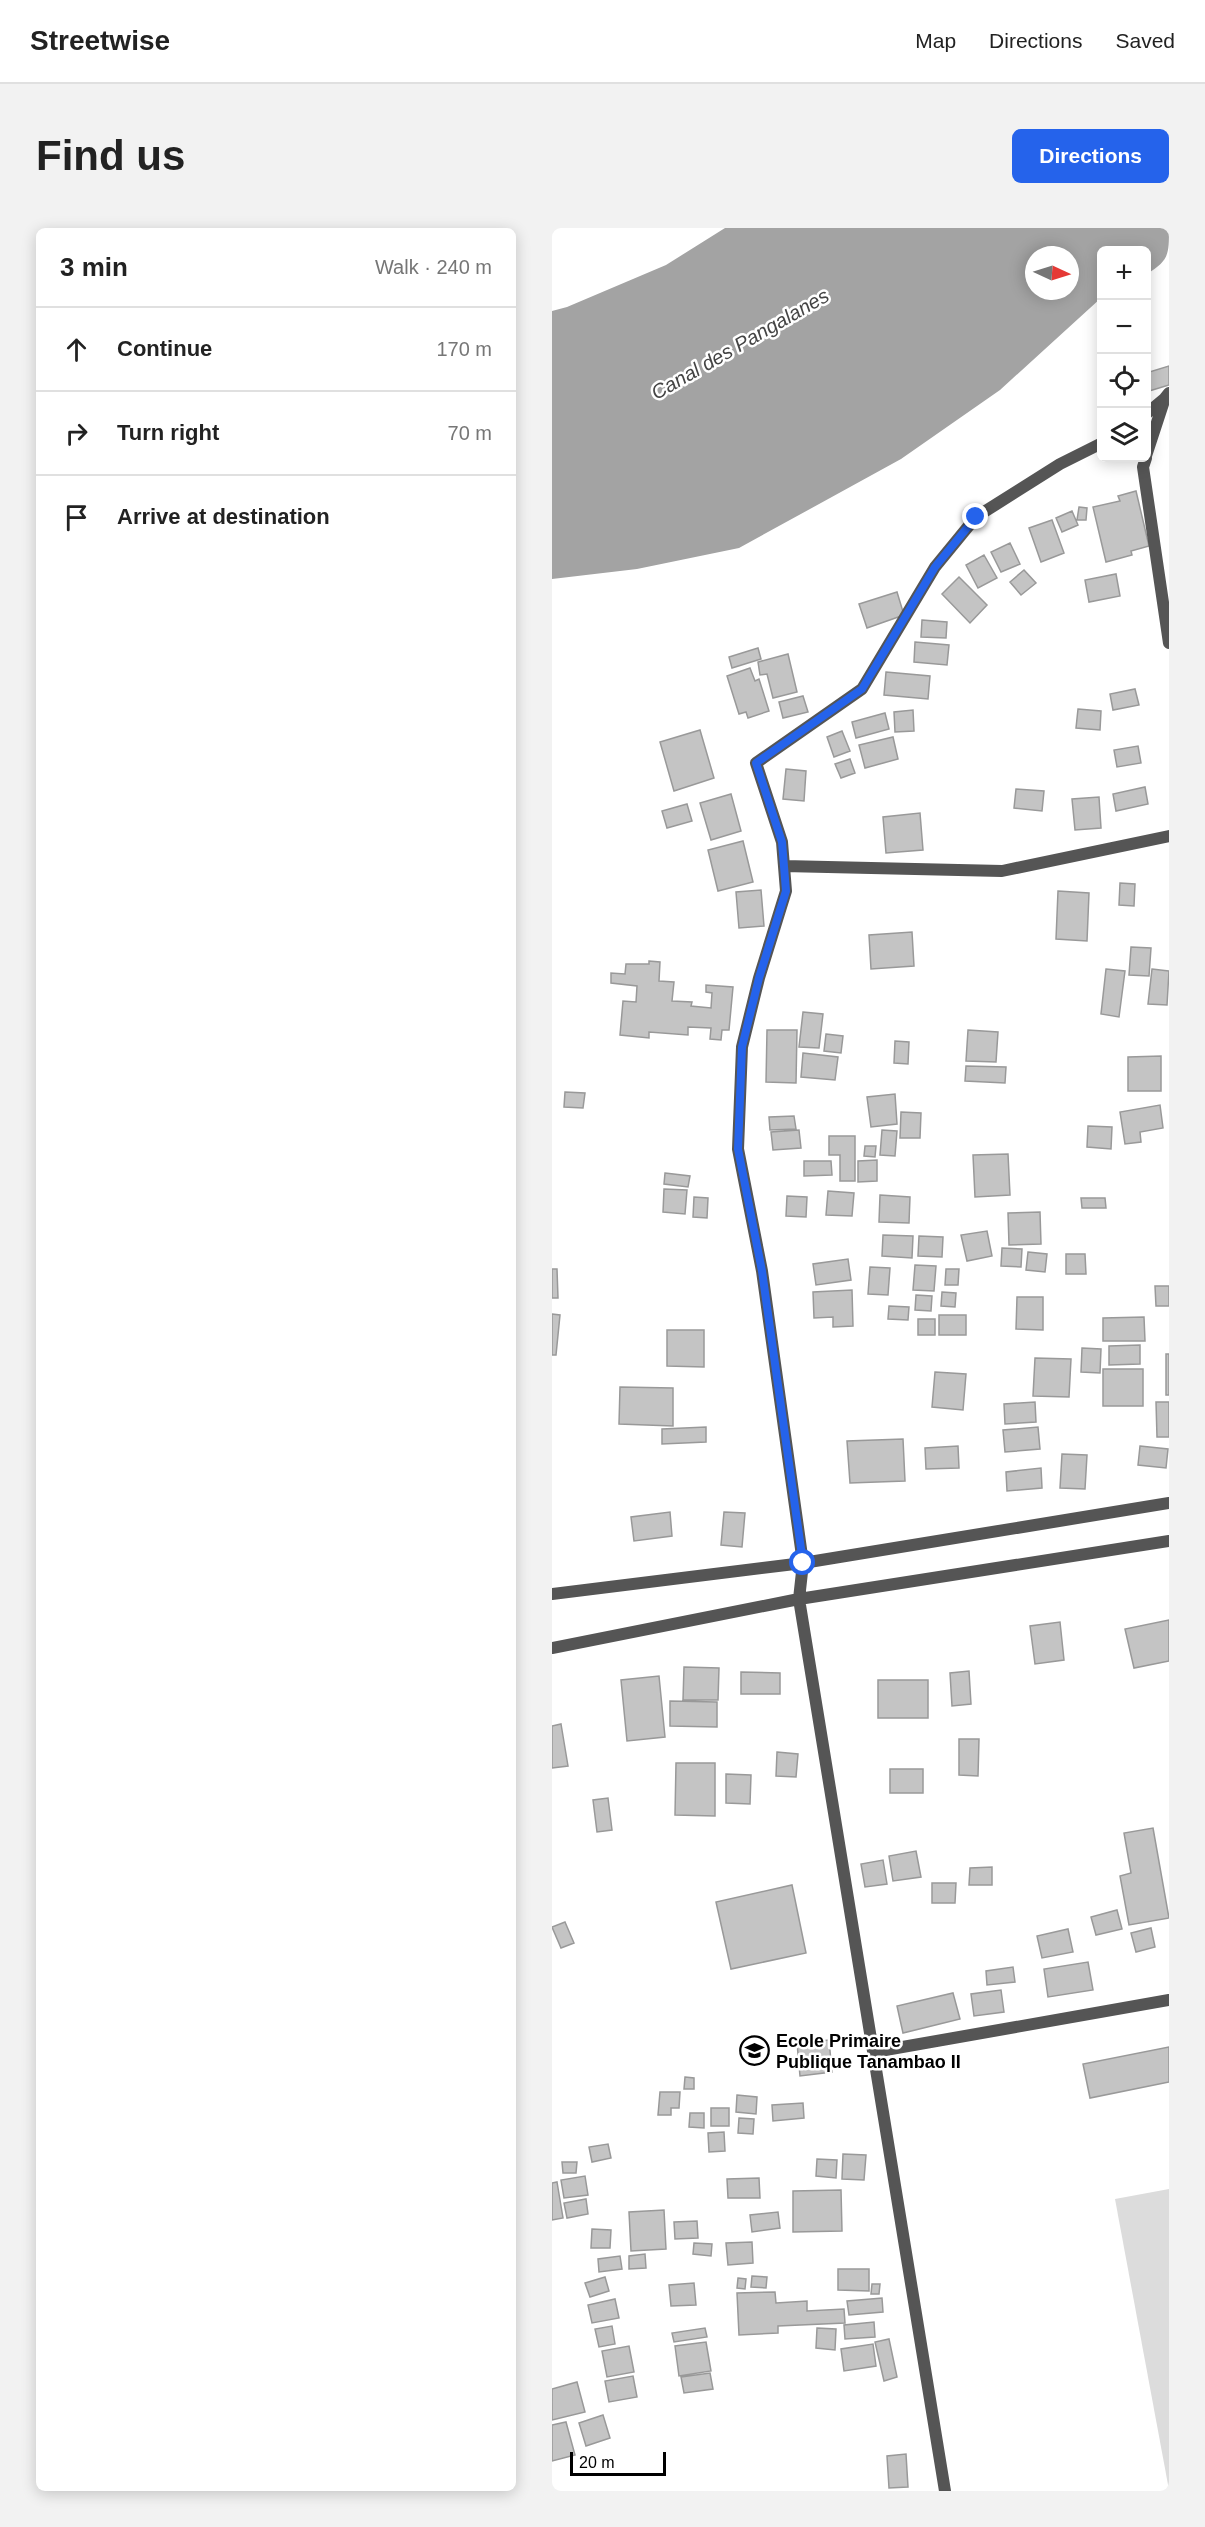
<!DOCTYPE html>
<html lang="en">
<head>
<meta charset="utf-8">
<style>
	:root { --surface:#fff; --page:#f2f2f2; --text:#222; --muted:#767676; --line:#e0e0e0; --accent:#2563eb }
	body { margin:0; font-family:Helvetica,sans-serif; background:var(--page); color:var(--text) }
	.controls { position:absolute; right:18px; top:18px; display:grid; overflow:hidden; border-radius:9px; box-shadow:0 3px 15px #0003 }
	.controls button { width:54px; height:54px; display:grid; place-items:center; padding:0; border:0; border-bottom:2px solid var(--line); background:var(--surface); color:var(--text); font:30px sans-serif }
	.compass { position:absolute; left:473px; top:18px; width:54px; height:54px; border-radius:50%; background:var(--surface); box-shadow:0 3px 15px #0003; rotate:94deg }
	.scale { position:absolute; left:18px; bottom:15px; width:96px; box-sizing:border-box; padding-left:6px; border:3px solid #000; border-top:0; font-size:16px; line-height:21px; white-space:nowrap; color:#000; -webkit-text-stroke:4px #fff; paint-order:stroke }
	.stop { position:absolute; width:18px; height:18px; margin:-14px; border:4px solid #2563eb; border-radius:50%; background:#fff }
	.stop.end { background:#2563eb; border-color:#fff; box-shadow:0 2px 6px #0008 }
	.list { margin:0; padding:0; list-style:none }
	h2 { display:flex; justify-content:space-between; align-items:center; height:78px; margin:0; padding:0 24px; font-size:26px }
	h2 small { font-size:20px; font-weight:400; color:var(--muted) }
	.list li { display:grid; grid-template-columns:39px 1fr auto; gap:18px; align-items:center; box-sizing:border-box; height:84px; padding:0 24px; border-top:2px solid var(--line) }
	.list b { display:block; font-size:22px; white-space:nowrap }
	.list em { font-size:20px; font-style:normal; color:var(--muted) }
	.icon { flex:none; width:33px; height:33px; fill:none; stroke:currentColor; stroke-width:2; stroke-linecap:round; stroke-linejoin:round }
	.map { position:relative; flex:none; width:617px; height:2263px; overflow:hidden; border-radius:9px }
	header { display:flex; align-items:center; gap:36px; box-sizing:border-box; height:84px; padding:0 30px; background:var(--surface); border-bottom:2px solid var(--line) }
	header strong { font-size:28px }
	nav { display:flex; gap:33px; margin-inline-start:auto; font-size:21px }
	.intro { display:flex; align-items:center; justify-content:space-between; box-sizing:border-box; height:144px; padding:0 36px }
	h1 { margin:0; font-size:42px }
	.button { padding:15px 27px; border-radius:9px; background:var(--accent); color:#fff; font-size:21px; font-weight:700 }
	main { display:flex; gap:36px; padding:0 36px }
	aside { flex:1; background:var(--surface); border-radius:9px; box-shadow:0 3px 15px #0003 }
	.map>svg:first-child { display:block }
</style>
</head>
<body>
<header>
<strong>Streetwise</strong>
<nav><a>Map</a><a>Directions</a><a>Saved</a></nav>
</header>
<div class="intro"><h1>Find us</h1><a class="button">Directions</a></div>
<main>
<aside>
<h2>3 min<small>Walk · 240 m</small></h2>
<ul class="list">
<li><svg class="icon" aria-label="ahead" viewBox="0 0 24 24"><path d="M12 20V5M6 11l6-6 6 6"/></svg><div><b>Continue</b></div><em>170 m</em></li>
<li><svg class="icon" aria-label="right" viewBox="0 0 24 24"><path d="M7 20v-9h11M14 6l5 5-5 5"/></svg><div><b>Turn right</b></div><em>70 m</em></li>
<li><svg class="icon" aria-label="arrive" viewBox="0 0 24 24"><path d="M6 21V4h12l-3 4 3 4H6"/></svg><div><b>Arrive at destination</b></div></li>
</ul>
</aside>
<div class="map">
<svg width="617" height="2263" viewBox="0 0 617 2263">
	<rect width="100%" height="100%" fill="#fff"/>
	<path fill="#dcdcdc" d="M617 1961V2262L563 1971Z"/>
	<path fill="#a3a3a3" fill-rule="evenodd" d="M173 0H617C617 27 617 32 595 46L594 22H550L549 70 448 162 349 231 187 320 85 341 0 351V83L15 79 114 37ZM482 27H518V63H482Z"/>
	<path fill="#c4c4c4" stroke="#999" stroke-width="1.5" d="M617 138V157L594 164V145Z
		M584 263 597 318 579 323 580 327 554 334 541 279 568 273 566 268Z
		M527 279 535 280 534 292H525Z
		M520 283 526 297 510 304 504 290Z
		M500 292 512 325 489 334 477 300Z
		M458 315 468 336 449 344 439 324Z
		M432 327 445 350 426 360 414 337Z
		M472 342 484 355 469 367 458 354Z
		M564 346 568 368 537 374 533 352Z
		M407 349 435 377 418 395 390 366Z
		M345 364 352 387 315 400 307 376Z
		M370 392 395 394 394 410 369 409Z
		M363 414 397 417 395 437 362 434Z
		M206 420 209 431 180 440 177 429Z
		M236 426 245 464 221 470 215 446 208 447 206 434Z
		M198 440 203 453 207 451 217 483 196 490 194 484 187 486 175 448Z
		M334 444 378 448 376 471 332 467Z
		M583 461 587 477 561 482 558 466Z
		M251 468 256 484 231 490 227 474Z
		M526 481 549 483 548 502 524 500Z
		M361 482 362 503 343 504 342 484Z
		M333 485 337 501 304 510 300 494Z
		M148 502 162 550 122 563 108 514Z
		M290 503 298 523 282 529 275 509Z
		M341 509 346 531 313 540 307 517Z
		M586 518 589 535 565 539 562 522Z
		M298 531 303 545 289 550 283 536Z
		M234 541 254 543 252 573 231 571Z
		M593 559 596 576 564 583 561 566Z
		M464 561 492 563 490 583 462 580Z
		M179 566 189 603 159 612 148 575Z
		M547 569 549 600 523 602 520 571Z
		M135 576 140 593 115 600 110 583Z
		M368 585 371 622 334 625 331 589Z
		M191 613 201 654 166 663 156 622Z
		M568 655 583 656 582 678 567 677Z
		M209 662 212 698 187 700 184 664Z
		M506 663 537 665 535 713 504 711Z
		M360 704 362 738 319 741 317 707Z
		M579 719 599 720 597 748 577 747Z
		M97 733 108 734 107 753 122 754 120 773 140 774 139 778 159 780 160 765 154 764V757L181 759 177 802H170L169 812 158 811 159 800 136 799V807L97 804V810L68 807 71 773 84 774 85 758 59 755V745L73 746 74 736H97Z
		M554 741 573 743 567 789 549 786Z
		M600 741 617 743 615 777 596 776Z
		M251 784 271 786 267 820 247 819Z
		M215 802H245L244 855 214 854Z
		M416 802 446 804 444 834 414 833Z
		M274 806 291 808 289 825 272 823Z
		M343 813 357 814 356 836 342 835Z
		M251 825 286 829 283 852 249 849Z
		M609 828V863H576V829Z
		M414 838 454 839 453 855 413 853Z
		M13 864 33 865 31 880 12 879Z
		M343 866 345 896 319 899 315 869Z
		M608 877 611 900 588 904 589 914 573 916 568 884Z
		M349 884 369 885 368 910H348Z
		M242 888 244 901 218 902 217 889Z
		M536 898 560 899 559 921 535 919Z
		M247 902 249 920 221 922 219 904Z
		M330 902 345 903 343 928 328 927Z
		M277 908H303V953H288V927H277Z
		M313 918H324L323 929 312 928Z
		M456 926 458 967 423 969 421 927Z
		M325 932V953L306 954V933Z
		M252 933H279L280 947 252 948Z
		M113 945 138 948 136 959 112 956Z
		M112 961 135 962 133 986 111 984Z
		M276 963 302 965 300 988 274 987Z
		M328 967 358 969 357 995 327 994Z
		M235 968 255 969 254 989 234 988Z
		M142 969 156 970 155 990 141 989Z
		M529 970H553L554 980H530Z
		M488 984 489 1016 457 1017 456 985Z
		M435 1003 440 1028 415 1033 409 1007Z
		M331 1007 361 1008 360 1030 330 1028Z
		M367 1008 391 1009 390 1029 366 1028Z
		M450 1020 470 1021 469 1039 449 1038Z
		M476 1024 495 1026 493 1044 474 1042Z
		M514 1026H533L534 1046H514Z
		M296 1031 299 1052 264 1057 261 1036Z
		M363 1037 384 1038 382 1063 361 1062Z
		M318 1039 338 1040 336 1067 316 1066Z
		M0 1041H5L6 1070H0Z
		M394 1041H407L406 1057H393Z
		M603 1058H617V1078H604Z
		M300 1062 301 1098 281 1099V1089L262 1090 261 1064Z
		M390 1064 404 1065 403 1079 389 1078Z
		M364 1067 380 1068 379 1083 363 1082Z
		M465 1069H491V1102L464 1101Z
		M337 1078 357 1079 356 1092 336 1091Z
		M0 1086 8 1087 4 1127H0Z
		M387 1087H414V1107H387Z
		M592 1089 593 1113H551V1090Z
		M366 1091H383V1107H366Z
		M115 1102H152V1139L115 1138Z
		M588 1117V1136L557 1137V1118Z
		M530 1120 549 1121 548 1145 529 1144Z
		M614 1126H617V1167H614Z
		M483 1130 519 1131 517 1169 481 1168Z
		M551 1141H591V1178H551Z
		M383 1144 414 1146 411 1182 380 1179Z
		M68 1159 121 1160V1198L67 1196Z
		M483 1174 484 1194 453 1196 452 1176Z
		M604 1174H617V1209H605Z
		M154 1199V1214L110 1216V1201Z
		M486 1199 488 1221 453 1224 451 1202Z
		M351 1211 353 1253 298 1255 295 1213Z
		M406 1218 407 1240 374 1241 373 1220Z
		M588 1218 616 1221 614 1240 586 1237Z
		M510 1226 535 1227 533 1261 508 1260Z
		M489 1240 490 1260 455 1263 454 1244Z
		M118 1284 120 1308 82 1313 79 1289Z
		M172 1284 193 1285 190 1319 169 1317Z
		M617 1392V1433L582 1440 573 1401Z
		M508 1394 512 1432 483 1436 478 1398Z
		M132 1439 167 1440 166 1472H131Z
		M417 1443 419 1476 400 1478 398 1445Z
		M189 1444 228 1445V1466H189Z
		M107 1448 113 1509 75 1513 69 1452Z
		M326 1452H376V1490H326Z
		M118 1473 165 1474V1499L118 1498Z
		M9 1496 16 1538 0 1540V1498Z
		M407 1511H427L426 1548 407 1547Z
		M225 1524 246 1526 244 1549 224 1548Z
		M124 1535H163V1588L123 1587Z
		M338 1541H371V1565H338Z
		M174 1546 199 1547 198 1576 174 1575Z
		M56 1570 60 1602 45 1604 41 1572Z
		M601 1600 617 1690 577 1697 568 1648 579 1645 572 1605Z
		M364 1623 369 1649 341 1653 337 1628Z
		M331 1632 335 1656 313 1659 309 1636Z
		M440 1639V1657H417L418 1640Z
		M380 1655H404L403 1675H380Z
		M240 1657 254 1725 179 1741 164 1674Z
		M565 1682 570 1701 544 1707 539 1689Z
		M13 1694 22 1715 9 1720 0 1699Z
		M599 1700 603 1719 584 1724 579 1705Z
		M516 1701 521 1724 490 1730 485 1708Z
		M536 1734 541 1762 496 1769 492 1741Z
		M461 1739 463 1754 435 1757 434 1743Z
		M449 1762 452 1784 422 1788 419 1766Z
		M401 1765 408 1791 351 1805 345 1778Z
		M277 1812 280 1844 248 1848 245 1815Z
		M617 1819V1854L538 1870 531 1836Z
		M133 1849 142 1850V1861H132Z
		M108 1864H128L127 1880H119V1887H106Z
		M185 1867 205 1869 204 1886 184 1884Z
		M251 1875 252 1890 221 1893 220 1877Z
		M159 1880H177V1898H159Z
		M138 1885H152V1900L137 1899Z
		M187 1890 202 1891 201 1906 186 1905Z
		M172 1904 173 1923 157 1924 156 1905Z
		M56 1916 59 1930 40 1934 37 1919Z
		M291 1926 314 1927 312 1952 290 1951Z
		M265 1931 285 1932 284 1950 264 1948Z
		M10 1934H25L24 1945H11Z
		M33 1948 36 1967 12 1970 9 1952Z
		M207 1950 208 1970H176L175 1951Z
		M5 1954 11 1990 0 1992V1955Z
		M289 1962 290 2003 241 2004V1963Z
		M34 1971 36 1986 15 1990 12 1975Z
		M112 1982 114 2021 79 2023 77 1984Z
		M226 1984 228 2000 200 2004 198 1987Z
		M145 1993 146 2010 123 2011 122 1994Z
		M40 2001 59 2002 58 2020H39Z
		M200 2014 201 2035 176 2037 174 2015Z
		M142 2015 160 2016 159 2028 141 2026Z
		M93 2026 94 2040 77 2041V2028Z
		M68 2028 70 2041 47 2044 46 2031Z
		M286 2041H317V2063L286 2062Z
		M200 2048 215 2049 214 2060 199 2059Z
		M53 2049 57 2063 38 2069 33 2055Z
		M186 2050 194 2051 193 2061 185 2060Z
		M142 2055 144 2077 119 2078 117 2057Z
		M320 2056H328L327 2066H319Z
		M223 2064 224 2075 255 2073V2083L292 2081 293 2095 226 2098V2105L187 2107 185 2065Z
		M330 2070 331 2084 297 2087 295 2073Z
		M63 2071 67 2090 40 2095 36 2077Z
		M322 2094 323 2109 293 2111 292 2097Z
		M60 2098 63 2116 47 2119 43 2101Z
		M153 2100 155 2109 122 2114 120 2105Z
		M265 2100 284 2101 283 2122 264 2120Z
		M337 2111 345 2149 332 2153 323 2114Z
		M154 2114 159 2143 127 2148 123 2118Z
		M321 2116 324 2138 292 2143 289 2121Z
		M77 2118 82 2144 55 2149 50 2123Z
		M158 2145 161 2161 132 2165 129 2149Z
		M81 2148 85 2169 57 2174 53 2153Z
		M25 2154 33 2184 0 2192V2161Z
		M51 2187 58 2210 34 2218 27 2195Z
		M14 2194 23 2227 0 2233V2197Z
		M354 2226 356 2259 337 2260 335 2228Z"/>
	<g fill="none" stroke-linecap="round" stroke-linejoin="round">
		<path stroke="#555" stroke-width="12" d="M594 186 612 171
			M594 228 613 170 617 165
			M594 230 591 239 617 415
			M232 638 450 643 617 608
			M0 1366 251 1335 617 1275
			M0 1420 247 1371 617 1313
			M322 1824 617 1772
			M393 2263 247 1371 251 1335 210 1043 186 921 190 819 207 750 234 663 230 614 204 535 310 461 383 339 424 289 508 236 550 215"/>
	</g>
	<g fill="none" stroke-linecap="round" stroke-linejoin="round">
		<path stroke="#2563eb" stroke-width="8" d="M251 1335 210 1043 186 921 190 819 207 750 234 663 230 614 204 535 310 461 383 339 424 289"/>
	</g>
	<defs>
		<symbol id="school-ring" viewBox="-11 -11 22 22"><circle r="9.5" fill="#fff" stroke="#000" stroke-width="1.5"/><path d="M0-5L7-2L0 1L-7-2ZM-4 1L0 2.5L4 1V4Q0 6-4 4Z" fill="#000"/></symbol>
	</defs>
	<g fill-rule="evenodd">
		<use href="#school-ring" x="186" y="1806" width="33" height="33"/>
	</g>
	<g text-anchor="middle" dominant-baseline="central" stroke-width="5" stroke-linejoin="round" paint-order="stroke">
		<g font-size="18" font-weight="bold" fill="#000" stroke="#fff" text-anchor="start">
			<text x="224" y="1813">Ecole Primaire<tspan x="224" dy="21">Publique Tanambao II</tspan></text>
		</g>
		<g font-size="20" font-style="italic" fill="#444" stroke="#fff">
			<text transform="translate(188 116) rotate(-30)">Canal des Pangalanes</text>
		</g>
	</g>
</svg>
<div class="controls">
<button>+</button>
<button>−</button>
<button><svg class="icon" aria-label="locate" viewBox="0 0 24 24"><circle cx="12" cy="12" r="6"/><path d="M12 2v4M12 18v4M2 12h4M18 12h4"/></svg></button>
<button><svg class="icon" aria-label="layers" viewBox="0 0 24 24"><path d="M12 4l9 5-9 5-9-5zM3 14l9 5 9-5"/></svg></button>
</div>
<svg class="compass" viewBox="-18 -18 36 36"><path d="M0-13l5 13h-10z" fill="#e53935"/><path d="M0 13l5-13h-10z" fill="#767676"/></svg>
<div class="scale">20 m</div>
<div class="stop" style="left:251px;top:1335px"></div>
<div class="stop end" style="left:424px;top:289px"></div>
</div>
</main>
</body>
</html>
